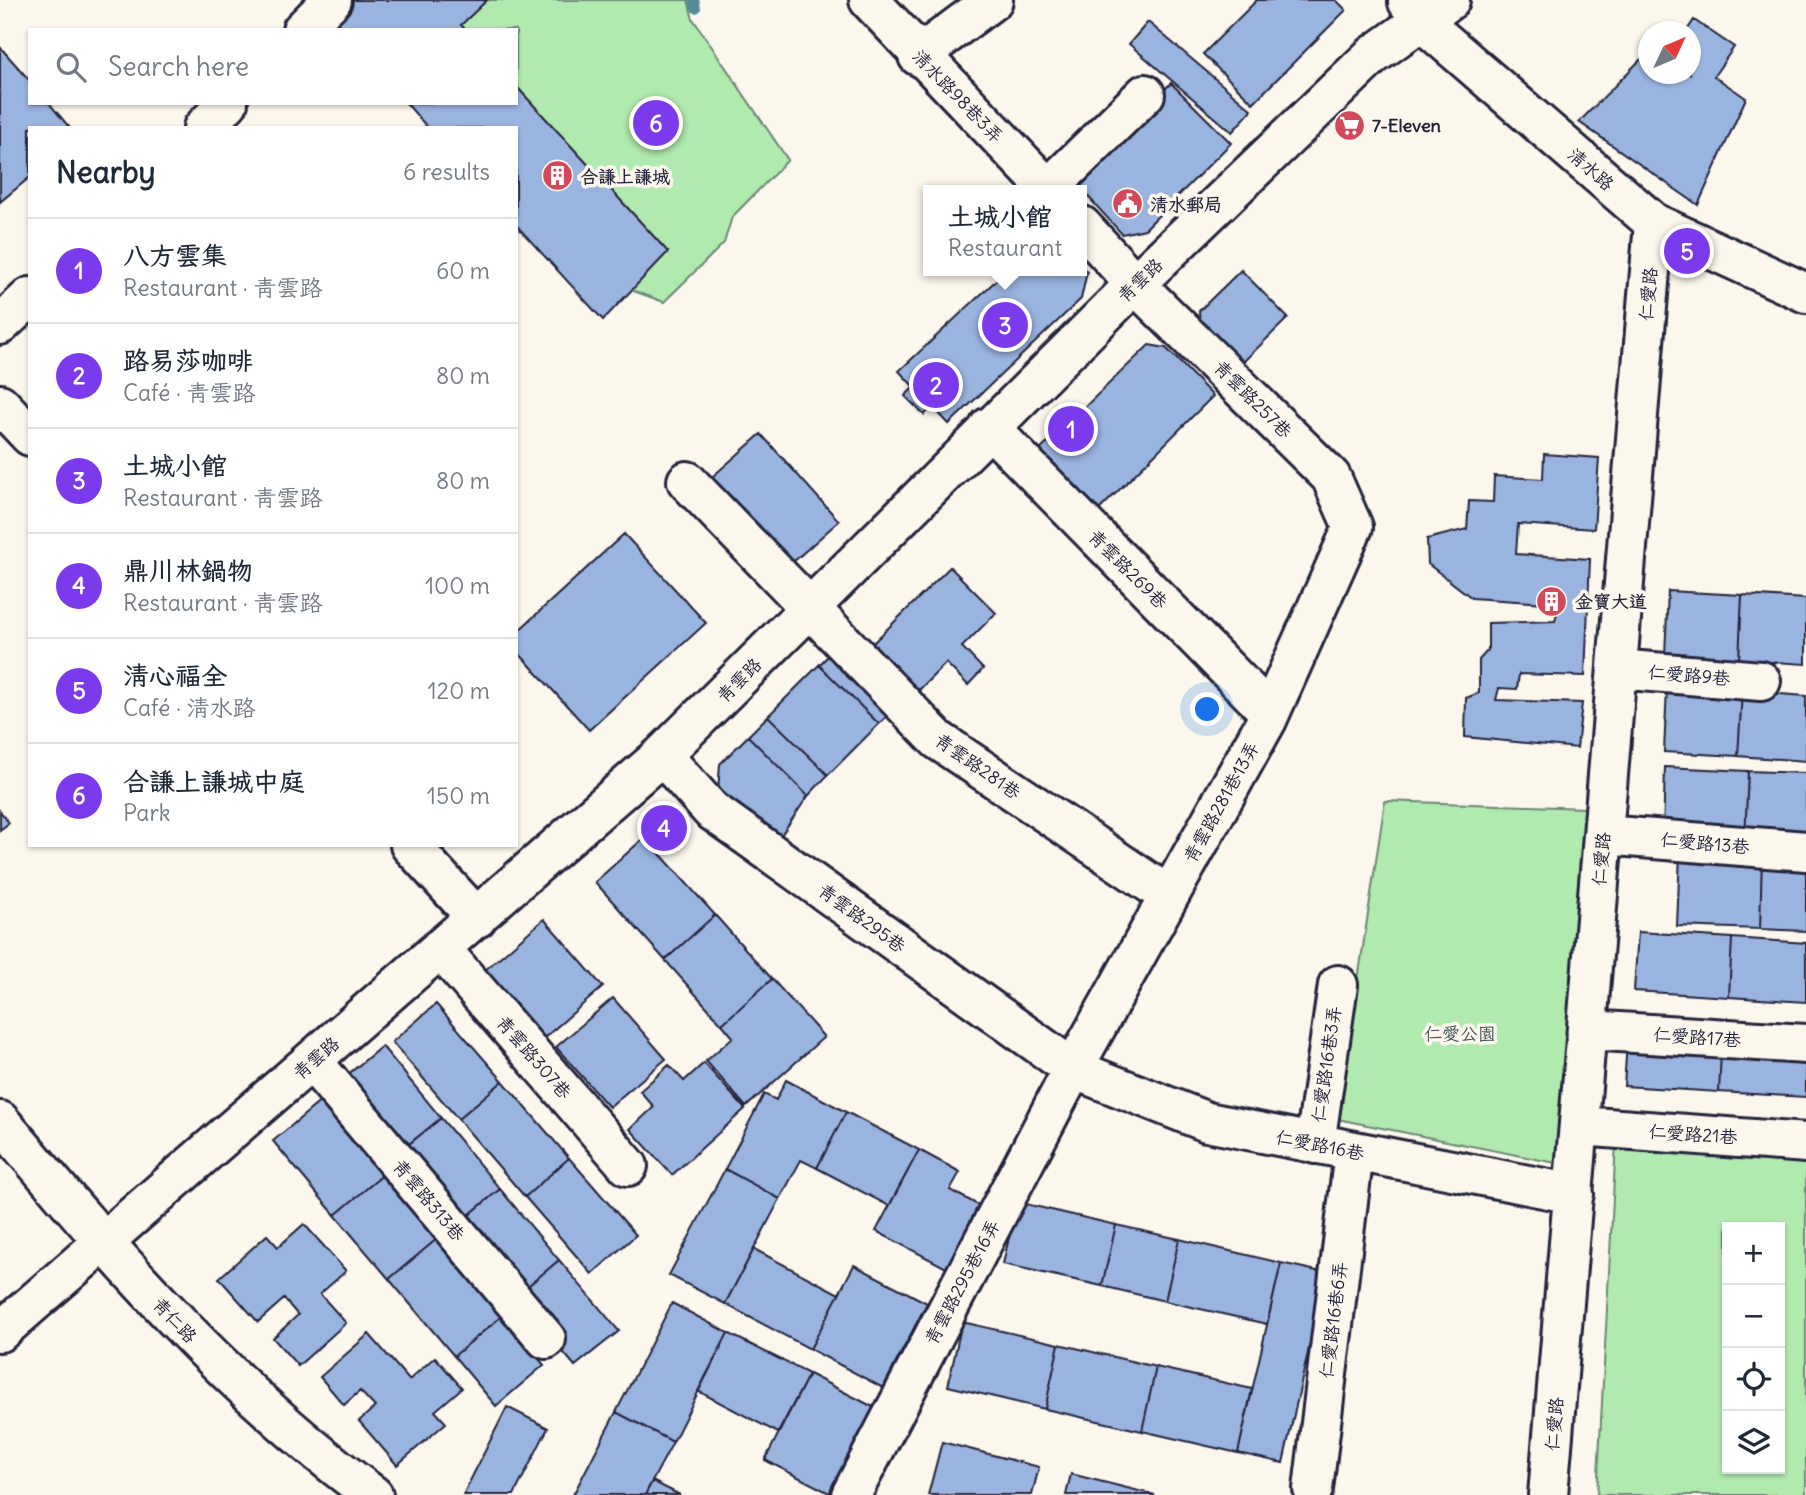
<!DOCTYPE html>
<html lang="en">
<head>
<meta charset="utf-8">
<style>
	:root { --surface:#fff; --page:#f6f6f7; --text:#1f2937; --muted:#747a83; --line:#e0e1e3; --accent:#7c3aed }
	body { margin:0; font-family:Delius,"LXGW WenKai TC",sans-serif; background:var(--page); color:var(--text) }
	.controls { position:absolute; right:21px; bottom:21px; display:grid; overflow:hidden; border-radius:0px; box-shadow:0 2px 5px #0004 }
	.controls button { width:63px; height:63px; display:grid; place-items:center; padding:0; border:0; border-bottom:2px solid var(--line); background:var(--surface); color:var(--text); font:35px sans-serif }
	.compass { position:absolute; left:1638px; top:21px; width:63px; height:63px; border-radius:50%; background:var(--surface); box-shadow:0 2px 5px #0004; rotate:46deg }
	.you { position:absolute; left:1208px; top:710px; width:24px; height:24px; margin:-18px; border:5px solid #fff; border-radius:50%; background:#1a73e8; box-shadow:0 0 0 10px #1a73e833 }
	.badge { display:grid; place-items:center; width:46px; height:46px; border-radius:50%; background:var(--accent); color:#fff; font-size:23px; font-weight:700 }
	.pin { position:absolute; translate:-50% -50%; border:4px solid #fff; box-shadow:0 2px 7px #0006 }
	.popup { position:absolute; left:923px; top:185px; width:164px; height:91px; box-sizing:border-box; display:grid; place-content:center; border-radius:0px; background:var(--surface); filter:drop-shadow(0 2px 5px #0005); font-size:23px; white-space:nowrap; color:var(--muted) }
	.popup b { font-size:26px; color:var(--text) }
	.popup::after { content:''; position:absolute; left:50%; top:100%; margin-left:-14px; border:14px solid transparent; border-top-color:var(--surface) }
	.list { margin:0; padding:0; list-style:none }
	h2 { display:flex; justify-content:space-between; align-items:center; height:91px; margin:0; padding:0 28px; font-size:30px }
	h2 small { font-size:23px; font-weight:400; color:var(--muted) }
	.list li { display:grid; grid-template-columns:46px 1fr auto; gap:21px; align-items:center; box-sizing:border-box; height:105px; padding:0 28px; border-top:2px solid var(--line) }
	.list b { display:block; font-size:26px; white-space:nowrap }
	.list p { margin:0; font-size:23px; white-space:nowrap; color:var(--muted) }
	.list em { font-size:23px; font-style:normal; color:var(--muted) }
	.icon { flex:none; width:38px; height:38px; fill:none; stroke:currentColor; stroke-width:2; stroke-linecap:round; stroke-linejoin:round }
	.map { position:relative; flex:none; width:1806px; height:1495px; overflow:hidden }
	.search { position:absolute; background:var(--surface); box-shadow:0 2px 5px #0004; left:28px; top:28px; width:490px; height:77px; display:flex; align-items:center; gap:18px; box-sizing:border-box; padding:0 24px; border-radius:0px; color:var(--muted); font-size:26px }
	.panel { position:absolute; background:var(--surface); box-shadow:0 2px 5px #0004; left:28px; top:126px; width:490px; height:721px; border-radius:0px }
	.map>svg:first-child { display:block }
</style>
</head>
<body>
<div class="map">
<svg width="1806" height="1495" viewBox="0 0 1806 1495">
	<rect width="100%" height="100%" fill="#fbf7ec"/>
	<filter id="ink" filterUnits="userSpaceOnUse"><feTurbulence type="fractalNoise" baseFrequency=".0143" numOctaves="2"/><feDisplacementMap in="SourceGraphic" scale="14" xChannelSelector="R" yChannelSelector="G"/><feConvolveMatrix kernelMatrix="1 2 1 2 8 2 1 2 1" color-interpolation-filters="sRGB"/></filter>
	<g filter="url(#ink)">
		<path fill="#b1eaae" stroke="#6a8674" stroke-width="2" fill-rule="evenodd" d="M487 0H688L693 19 788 160 732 217 724 243 664 302 631 290 668 252 516 86V30H466L461 25Z
			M1385 801 1585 808 1561 1164 1337 1119Z
			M1616 1142 1806 1158V1495H1597ZM1727 1227H1780V1469H1727Z"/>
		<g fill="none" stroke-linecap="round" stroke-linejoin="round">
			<path stroke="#588998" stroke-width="10" d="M694 0 696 8"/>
		</g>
		<path fill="#9ab4e0" stroke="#22223b" stroke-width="2" d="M353 0H487L461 25 466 30H339L331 21Z
			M1257 0H1336L1346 10 1253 103 1203 54Z
			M1694 20 1734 47 1714 76 1746 98 1698 205 1579 122 1648 52V74H1690V32H1686Z
			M1148 22 1252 110 1232 132 1129 44Z
			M0 47 30 81V103H49L70 128H30V177L0 202Z
			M1171 83 1231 143 1145 229 1122 234 1082 190 1071 183Z
			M516 86 668 252 603 320 516 225V128H428L406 103H516Z
			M1082 267 1087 272 1081 299 949 424 933 407 924 415 905 396 914 387 899 371 1006 271H1082Z
			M1241 270 1288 318 1241 364 1200 323 1199 311Z
			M1149 345 1166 348 1213 396 1096 513 1037 453Z
			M761 434 839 521 774 579 696 491Z
			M1544 454 1599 458 1594 529 1518 524 1516 554 1590 559 1585 676 1519 674 1517 689 1499 688 1496 700 1582 703 1577 748 1465 737 1466 698 1479 693V660L1488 650V623L1555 621 1559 604 1472 598 1428 564 1427 539 1467 529 1469 501 1493 502 1494 476 1543 479Z
			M624 534 706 623 589 730 516 650V633Z
			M950 567 996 613 962 647 983 669 968 685 946 663 915 694 869 647Z
			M1668 591 1742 595 1739 660 1665 655Z
			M1742 595 1806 599V664L1739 660Z
			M845 639 905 698 879 724 819 665Z
			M819 665 879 724 828 775 768 716Z
			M1667 687 1742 691 1738 756 1664 752Z
			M1742 691 1806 696V761L1738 756Z
			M768 716 828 775 808 796 748 736Z
			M748 736 808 796 775 844 718 792 720 764Z
			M1665 767 1748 771 1745 839 1663 835Z
			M1748 771 1806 773V841L1745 839Z
			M0 811 9 823 0 830Z
			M645 837 715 915 665 960 595 882Z
			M1680 853 1762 856 1760 929 1677 926Z
			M1762 856 1806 858V931L1760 929Z
			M715 915 772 979 722 1024 665 960Z
			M544 919 603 987 544 1038 485 970Z
			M1638 932 1732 938 1729 997 1634 991Z
			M1732 938 1806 943V1002L1729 997Z
			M772 979 824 1037 746 1107 706 1061 733 1037 722 1024Z
			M613 998 666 1059 609 1107 556 1047Z
			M436 1004 503 1081 458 1119 392 1042Z
			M1628 1027 1722 1033 1719 1092 1624 1086Z
			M1722 1033 1806 1038V1097L1719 1092Z
			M382 1046 441 1118 398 1153 339 1082Z
			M704 1063 745 1109 672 1175 630 1129 654 1107 640 1091 669 1065 684 1081Z
			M786 1080 846 1112 817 1168 801 1160 780 1199 725 1169 764 1094 776 1100Z
			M503 1081 569 1158 525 1197 458 1119Z
			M322 1100 384 1174 335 1215 273 1141Z
			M846 1112 919 1150 889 1206 817 1168Z
			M441 1118 500 1189 457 1225 398 1153Z
			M919 1150 960 1172 950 1190 980 1206 948 1269 876 1231Z
			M569 1158 636 1235 592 1274 525 1197Z
			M725 1169 780 1199 725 1304 669 1275Z
			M384 1174 438 1238 389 1279 335 1215Z
			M500 1189 559 1260 516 1296 457 1225Z
			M1017 1202 1116 1225 1102 1286 1003 1264Z
			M304 1224 346 1271 320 1294 346 1323 298 1366 273 1338 298 1315 284 1299 258 1322 219 1278 267 1235 278 1247Z
			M1116 1225 1179 1239 1165 1301 1102 1286Z
			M438 1238 503 1315 454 1356 389 1279Z
			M1179 1239 1281 1263 1267 1324 1165 1301Z
			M754 1249 839 1294 810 1349 725 1304Z
			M559 1260 619 1331 575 1366 516 1296Z
			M1281 1263 1326 1273 1283 1463 1238 1453Z
			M854 1265 927 1303 883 1388 810 1349Z
			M672 1303 728 1333 673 1442 616 1412Z
			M503 1315 544 1365 496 1406 454 1356Z
			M962 1322 1059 1344 1045 1409 948 1386Z
			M728 1333 809 1374 778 1433 698 1391Z
			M369 1334 409 1380 435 1357 462 1388 435 1411 446 1423 397 1465 359 1421 375 1407 360 1391 344 1405 320 1377Z
			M1059 1344 1156 1367 1142 1431 1045 1409Z
			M1156 1367 1252 1389 1238 1453 1142 1431Z
			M809 1374 883 1412 833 1495 765 1460Z
			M507 1407 548 1428 514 1495H463Z
			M616 1412 673 1442 645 1495H573Z
			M942 1442 1039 1467 1032 1495H928Z
			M1071 1474 1155 1495H1066Z
			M652 1481 680 1495H645Z"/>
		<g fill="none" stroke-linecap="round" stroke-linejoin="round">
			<defs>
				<path id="minor" d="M869 0 1049 190
					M1408 2 1421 21 1654 223 1806 293
					M302 30 332 0
					M918 56 993 0
					M203 128 228 103
					M1048 189 1145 94
					M0 325 30 297
					M0 404 30 436
					M989 427 1268 711
					M687 481 938 740 1169 896
					M1617 669 1761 681
					M662 755 711 810 1073 1069 1207 1122 1574 1194
					M1603 835 1806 851
					M410 845 477 918
					M440 948 628 1166
					M1588 1030 1806 1044
					M312 1061 546 1339
					M0 1121C114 1256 229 1390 373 1495
					M1580 1126 1806 1143
					M1315 1144 1338 985
					M0 1332 662 755 1135 284 1372 56 1450 0
					M1313 1489 1354 1152
					M851 1495 1073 1069 1267 720 1353 527 1331 477 1135 284 1082 226
					M1548 1495 1654 223"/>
			</defs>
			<use href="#minor" stroke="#22223b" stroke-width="44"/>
			<use href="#minor" stroke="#fbf7ec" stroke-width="38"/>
		</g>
	</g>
	<defs>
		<symbol id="supermarket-disc" viewBox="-11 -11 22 22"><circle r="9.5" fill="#d1495b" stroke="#fbf7ec"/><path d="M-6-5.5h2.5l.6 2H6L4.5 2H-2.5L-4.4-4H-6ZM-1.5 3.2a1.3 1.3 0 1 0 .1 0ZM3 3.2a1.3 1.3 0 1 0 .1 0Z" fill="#fff"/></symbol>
		<symbol id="building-disc" viewBox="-11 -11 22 22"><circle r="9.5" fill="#d1495b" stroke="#fbf7ec"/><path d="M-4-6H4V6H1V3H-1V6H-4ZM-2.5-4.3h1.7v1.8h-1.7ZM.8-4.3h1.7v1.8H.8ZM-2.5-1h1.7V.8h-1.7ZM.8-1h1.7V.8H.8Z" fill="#fff"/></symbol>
		<symbol id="civic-disc" viewBox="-11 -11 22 22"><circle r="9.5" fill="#d1495b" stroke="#fbf7ec"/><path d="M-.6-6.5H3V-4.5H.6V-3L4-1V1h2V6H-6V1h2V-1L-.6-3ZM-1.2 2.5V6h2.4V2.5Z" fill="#fff"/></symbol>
	</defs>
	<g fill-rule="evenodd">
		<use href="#supermarket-disc" x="1332" y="108" width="35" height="35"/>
		<use href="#building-disc" x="540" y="158" width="35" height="35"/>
		<use href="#civic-disc" x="1110" y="186" width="35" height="35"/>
		<use href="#building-disc" x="1534" y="584" width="35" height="35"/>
	</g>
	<g text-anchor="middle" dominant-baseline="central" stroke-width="7" stroke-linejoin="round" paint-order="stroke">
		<g font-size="18" fill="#22223b" stroke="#fbf7ec">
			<text transform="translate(958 96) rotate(46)">清水路98巷3弄</text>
			<text transform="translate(1591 169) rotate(41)">清水路</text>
			<text transform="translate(1140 280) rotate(-44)">青雲路</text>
			<text transform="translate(1648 294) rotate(-85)">仁愛路</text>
			<text transform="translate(1253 399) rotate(45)">青雲路257巷</text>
			<text transform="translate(1128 569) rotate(45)">青雲路269巷</text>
			<text transform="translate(1689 675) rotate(5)">仁愛路9巷</text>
			<text transform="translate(739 680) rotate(-45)">青雲路</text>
			<text transform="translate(978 766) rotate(35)">青雲路281巷</text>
			<text transform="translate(1221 802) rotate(-61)">青雲路281巷13弄</text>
			<text transform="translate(1705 843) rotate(5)">仁愛路13巷</text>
			<text transform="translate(1601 859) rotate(-85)">仁愛路</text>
			<text transform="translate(862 918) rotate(36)">青雲路295巷</text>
			<text transform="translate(1697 1037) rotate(4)">仁愛路17巷</text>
			<text transform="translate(534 1057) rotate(49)">青雲路307巷</text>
			<text transform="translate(316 1058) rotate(-41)">青雲路</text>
			<text transform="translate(1326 1064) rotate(-82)">仁愛路16巷3弄</text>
			<text transform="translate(1693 1134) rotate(4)">仁愛路21巷</text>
			<text transform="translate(1320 1145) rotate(11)">仁愛路16巷</text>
			<text transform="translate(429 1200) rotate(50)">青雲路313巷</text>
			<text transform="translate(962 1282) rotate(-62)">青雲路295巷16弄</text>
			<text transform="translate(175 1320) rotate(47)">青仁路</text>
			<text transform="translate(1333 1320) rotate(-83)">仁愛路16巷6弄</text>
			<text transform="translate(1554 1424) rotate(-85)">仁愛路</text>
		</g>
		<g font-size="18" font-weight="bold" fill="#22223b" stroke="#fbf7ec" text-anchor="start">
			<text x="1372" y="125">7-Eleven</text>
			<text x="580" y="176">合謙上謙城</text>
			<text x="1150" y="204">清水郵局</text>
			<text x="1575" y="601">金寶大道</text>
		</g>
		<g font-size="18" fill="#465458" stroke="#fbf7ec">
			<text x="1460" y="1033">仁愛公園</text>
		</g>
	</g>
</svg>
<div class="controls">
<button>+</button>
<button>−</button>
<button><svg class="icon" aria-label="locate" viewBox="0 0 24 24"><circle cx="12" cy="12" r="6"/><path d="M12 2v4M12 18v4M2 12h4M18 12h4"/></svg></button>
<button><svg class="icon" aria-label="layers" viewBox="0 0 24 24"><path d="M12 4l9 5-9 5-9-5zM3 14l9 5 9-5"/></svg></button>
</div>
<svg class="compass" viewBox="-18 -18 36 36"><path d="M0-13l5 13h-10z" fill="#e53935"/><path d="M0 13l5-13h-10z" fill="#747a83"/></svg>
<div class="you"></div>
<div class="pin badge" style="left:1071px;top:429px">1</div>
<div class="pin badge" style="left:936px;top:385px">2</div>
<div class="pin badge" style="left:1005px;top:325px">3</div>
<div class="popup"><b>土城小館</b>Restaurant</div>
<div class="pin badge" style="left:664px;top:828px">4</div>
<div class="pin badge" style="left:1687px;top:251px">5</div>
<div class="pin badge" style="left:656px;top:123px">6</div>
<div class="search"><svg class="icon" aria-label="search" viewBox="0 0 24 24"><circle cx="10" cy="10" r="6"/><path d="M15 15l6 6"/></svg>Search here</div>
<section class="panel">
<h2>Nearby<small>6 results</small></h2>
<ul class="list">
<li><span class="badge">1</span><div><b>八方雲集</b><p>Restaurant · 青雲路</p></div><em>60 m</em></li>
<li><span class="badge">2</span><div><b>路易莎咖啡</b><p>Café · 青雲路</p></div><em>80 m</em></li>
<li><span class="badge">3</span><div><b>土城小館</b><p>Restaurant · 青雲路</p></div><em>80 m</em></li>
<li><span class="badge">4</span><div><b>鼎川林鍋物</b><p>Restaurant · 青雲路</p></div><em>100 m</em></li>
<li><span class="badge">5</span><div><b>清心福全</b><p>Café · 清水路</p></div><em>120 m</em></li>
<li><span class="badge">6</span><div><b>合謙上謙城中庭</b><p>Park</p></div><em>150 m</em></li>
</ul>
</section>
</div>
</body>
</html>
